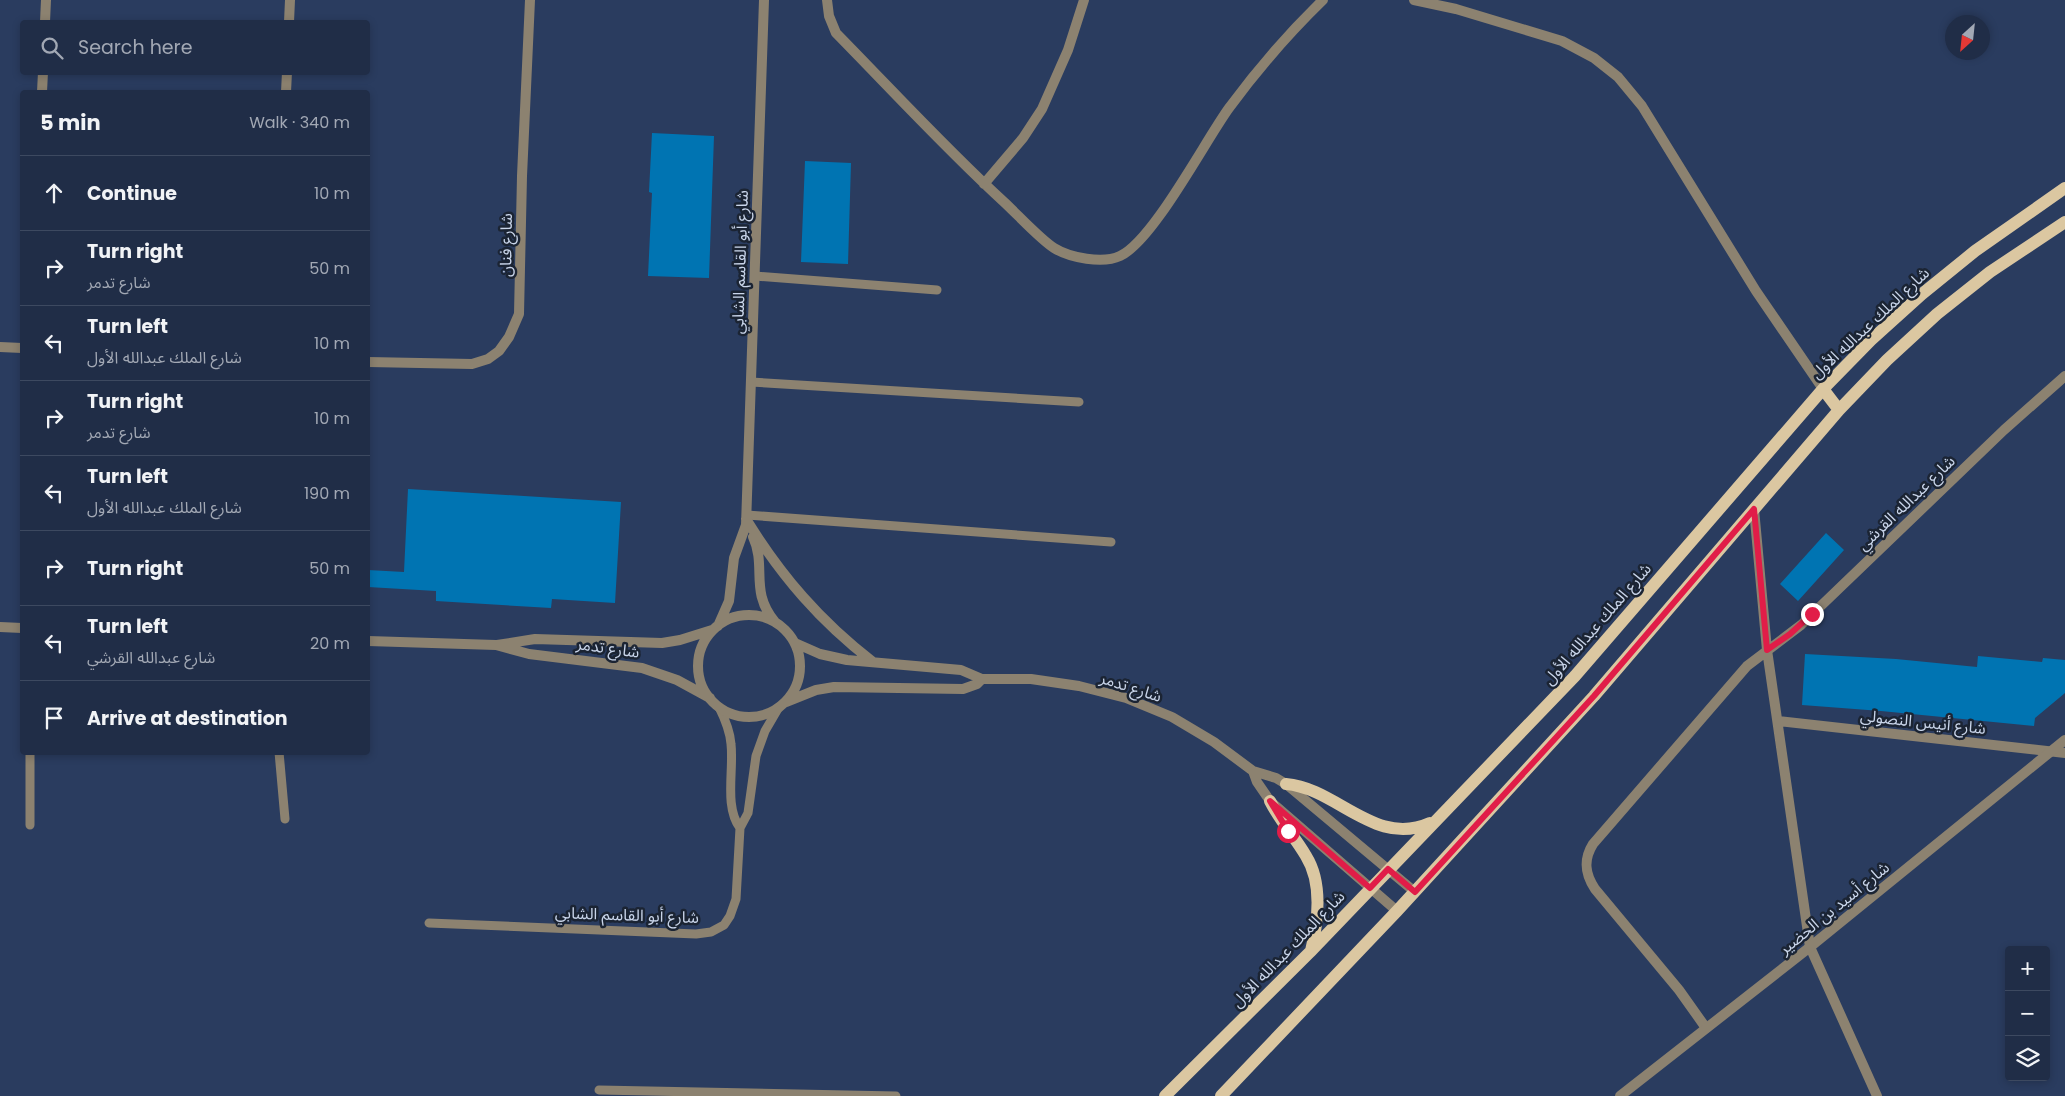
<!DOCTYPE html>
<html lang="en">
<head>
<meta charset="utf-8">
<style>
	:root { --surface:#202d47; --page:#2d3952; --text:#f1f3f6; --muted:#a2a8b4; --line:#3d4960 }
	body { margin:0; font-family:Poppins,"Noto Sans Arabic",sans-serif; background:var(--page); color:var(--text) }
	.controls { position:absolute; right:15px; bottom:15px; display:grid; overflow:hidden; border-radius:5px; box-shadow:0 2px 8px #0003 }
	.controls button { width:45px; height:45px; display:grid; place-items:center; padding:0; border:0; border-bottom:1px solid var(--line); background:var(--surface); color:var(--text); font:25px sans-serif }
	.compass { position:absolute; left:1945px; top:15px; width:45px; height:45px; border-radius:50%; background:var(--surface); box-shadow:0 2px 8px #0003; rotate:207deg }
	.stop { position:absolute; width:15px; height:15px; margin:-11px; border:4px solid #e11d48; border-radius:50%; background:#fff }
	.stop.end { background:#e11d48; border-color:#fff; box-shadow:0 1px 5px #0008 }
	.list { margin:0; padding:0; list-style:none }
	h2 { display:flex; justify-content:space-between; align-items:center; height:65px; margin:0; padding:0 20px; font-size:21px }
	h2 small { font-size:16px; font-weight:400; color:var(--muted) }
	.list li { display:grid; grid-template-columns:32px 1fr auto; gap:15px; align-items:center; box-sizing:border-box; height:75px; padding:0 20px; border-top:1px solid var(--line) }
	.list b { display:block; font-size:19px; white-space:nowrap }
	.list p { margin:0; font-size:16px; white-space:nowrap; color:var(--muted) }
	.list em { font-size:16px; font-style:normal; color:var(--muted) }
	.icon { flex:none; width:28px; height:28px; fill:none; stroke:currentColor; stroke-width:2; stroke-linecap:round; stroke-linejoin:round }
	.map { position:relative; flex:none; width:2065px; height:1096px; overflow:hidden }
	.search { position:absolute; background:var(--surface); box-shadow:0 2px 8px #0003; left:20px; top:20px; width:350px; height:55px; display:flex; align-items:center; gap:12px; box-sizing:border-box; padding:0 18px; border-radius:5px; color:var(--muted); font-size:19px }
	.panel { position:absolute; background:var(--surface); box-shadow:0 2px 8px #0003; left:20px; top:90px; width:350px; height:665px; border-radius:5px }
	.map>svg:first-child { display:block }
</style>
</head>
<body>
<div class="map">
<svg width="2065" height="1096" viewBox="0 0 2065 1096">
	<rect width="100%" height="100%" fill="#2a3c5f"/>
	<path fill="#0074b2" d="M652 133 714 136 709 278 648 276 652 193 649 192Z
		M805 161 851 163 848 264 801 262Z
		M408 489 621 502 615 603 552 599 551 608 436 601V591L368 587V570L404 572Z
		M1826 533 1844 550 1798 601 1780 584Z
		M1805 654 1896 659 1977 667 1978 656 2042 662 2043 658 2065 660V693L2035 718 2034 726 1881 711 1802 705Z"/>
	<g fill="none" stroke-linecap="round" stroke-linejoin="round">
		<path stroke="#8c8270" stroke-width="9" d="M755 276 937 290
			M751 382 1079 402
			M747 515 1111 542
			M719 707C725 719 730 731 731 744 734 770 724 807 740 828
			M30 752V825
			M279 752 285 819
			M429 923 696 934 711 932 724 925 730 916 736 899 740 828 748 813 756 756 765 731 779 707
			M599 1090 896 1096"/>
		<path stroke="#8c8270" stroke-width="10" d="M827 0 829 16 836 33C892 90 946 149 1004 202 1018 215 1040 239 1054 248 1070 258 1103 264 1120 256 1153 241 1205 141 1229 108 1257 70 1289 33 1323 0
			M1414 0 1456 9 1562 41 1594 58 1618 77 1642 106 1756 291 1823 389
			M45 22 46 0
			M289 22 290 0
			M42 92 43 72
			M286 92 287 72
			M984 184 1023 138 1042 109 1068 50 1084 0
			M0 347 22 348
			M368 362 472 364 488 359 499 351 509 337 519 314 522 176 530 0
			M1754 509 1767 650 1810 947 1877 1096
			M1778 721 2065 753
			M1706 1028 1679 990 1595 889C1585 874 1583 860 1593 844L1747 666 1801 625 2004 430 2065 376"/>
		<path stroke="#8c8270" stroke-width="10" d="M746 519C782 577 820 621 873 662
			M753 537C767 567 749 591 775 622
			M698 666a51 51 0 1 1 102 0a51 51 0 1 1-102 0Z
			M718 626 729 601 734 558 746 525 764 0
			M0 627 22 628
			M368 641 496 645 529 654 642 668 677 680 710 698
			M795 643 820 654 847 660 961 670 982 679H1031L1079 686 1126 698 1172 717 1214 742 1253 771 1276 778 1286 784 1415 892
			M497 645 535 639 662 643 680 640 712 630
			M786 702 816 690 834 687 963 689 977 684 982 679
			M1253 771 1257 782 1270 801 1397 911
			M1620 1096 1810 947 2065 740"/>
		<path stroke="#dbc7a1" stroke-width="12" d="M1823 389 1839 410
			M1286 784C1337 788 1375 848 1430 823
			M1270 801C1280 821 1295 837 1306 856 1323 883 1318 922 1311 951
			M1165 1096 1310 952 1575 676 1823 389 1871 340 1922 294 1975 251 2065 188
			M1221 1096 1397 911 1594 696 1839 410 1887 360 1937 314 1990 272 2065 222"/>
	</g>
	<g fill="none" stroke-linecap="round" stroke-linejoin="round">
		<path stroke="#e11d48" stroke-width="6" d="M1288 831 1270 801 1370 888 1388 869 1415 892 1594 696 1754 509 1767 650 1790 634 1812 614"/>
	</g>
	<g text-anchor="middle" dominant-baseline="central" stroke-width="5" stroke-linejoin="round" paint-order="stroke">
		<g font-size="16" fill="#c9d5ea" stroke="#1b2433">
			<text transform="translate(506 245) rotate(-89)">شارع فنان</text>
			<text transform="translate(740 262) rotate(-88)">شارع أبو القاسم الشابي</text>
			<text transform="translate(1870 323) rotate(-43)">شارع الملك عبدالله الأول</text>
			<text transform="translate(1906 503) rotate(-44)">شارع عبدالله القرشي</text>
			<text transform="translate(1597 624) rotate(-49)">شارع الملك عبدالله الأول</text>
			<text transform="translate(608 648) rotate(8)">شارع تدمر</text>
			<text transform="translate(1131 687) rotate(18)">شارع تدمر</text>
			<text transform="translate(1923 722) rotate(6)">شارع أنيس النصولي</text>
			<text transform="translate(1834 908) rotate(-39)">شارع أسيد بن الحضير</text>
			<text transform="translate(627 915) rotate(2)">شارع أبو القاسم الشابي</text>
			<text transform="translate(1288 949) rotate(-46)">شارع الملك عبدالله الأول</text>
		</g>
	</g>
</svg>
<div class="controls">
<button>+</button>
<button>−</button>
<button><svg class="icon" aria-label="layers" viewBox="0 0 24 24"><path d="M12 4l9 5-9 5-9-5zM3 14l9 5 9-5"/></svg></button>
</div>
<svg class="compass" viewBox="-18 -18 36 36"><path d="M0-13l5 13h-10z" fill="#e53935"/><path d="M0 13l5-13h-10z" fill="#a2a8b4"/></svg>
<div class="stop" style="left:1288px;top:831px"></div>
<div class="stop end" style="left:1812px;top:614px"></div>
<div class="search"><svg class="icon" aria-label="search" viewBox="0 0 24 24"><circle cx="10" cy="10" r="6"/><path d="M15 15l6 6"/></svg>Search here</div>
<section class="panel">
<h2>5 min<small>Walk · 340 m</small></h2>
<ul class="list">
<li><svg class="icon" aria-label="ahead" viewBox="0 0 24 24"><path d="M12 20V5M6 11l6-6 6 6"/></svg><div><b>Continue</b></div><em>10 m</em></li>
<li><svg class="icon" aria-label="right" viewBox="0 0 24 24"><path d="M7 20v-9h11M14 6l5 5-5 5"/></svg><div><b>Turn right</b><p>شارع تدمر</p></div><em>50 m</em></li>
<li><svg class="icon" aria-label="left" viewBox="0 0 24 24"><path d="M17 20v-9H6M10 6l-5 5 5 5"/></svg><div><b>Turn left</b><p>شارع الملك عبدالله الأول</p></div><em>10 m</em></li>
<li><svg class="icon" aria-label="right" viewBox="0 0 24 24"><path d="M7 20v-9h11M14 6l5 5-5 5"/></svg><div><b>Turn right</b><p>شارع تدمر</p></div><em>10 m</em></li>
<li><svg class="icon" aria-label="left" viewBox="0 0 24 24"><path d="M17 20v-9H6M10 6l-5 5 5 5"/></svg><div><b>Turn left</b><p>شارع الملك عبدالله الأول</p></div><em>190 m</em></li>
<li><svg class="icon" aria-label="right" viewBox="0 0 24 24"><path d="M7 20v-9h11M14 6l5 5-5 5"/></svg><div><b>Turn right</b></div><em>50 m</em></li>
<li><svg class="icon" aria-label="left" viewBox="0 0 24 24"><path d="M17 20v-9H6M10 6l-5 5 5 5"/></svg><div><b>Turn left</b><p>شارع عبدالله القرشي</p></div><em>20 m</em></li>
<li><svg class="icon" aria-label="arrive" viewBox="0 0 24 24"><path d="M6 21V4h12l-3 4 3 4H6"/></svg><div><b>Arrive at destination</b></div></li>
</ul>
</section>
</div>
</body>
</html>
